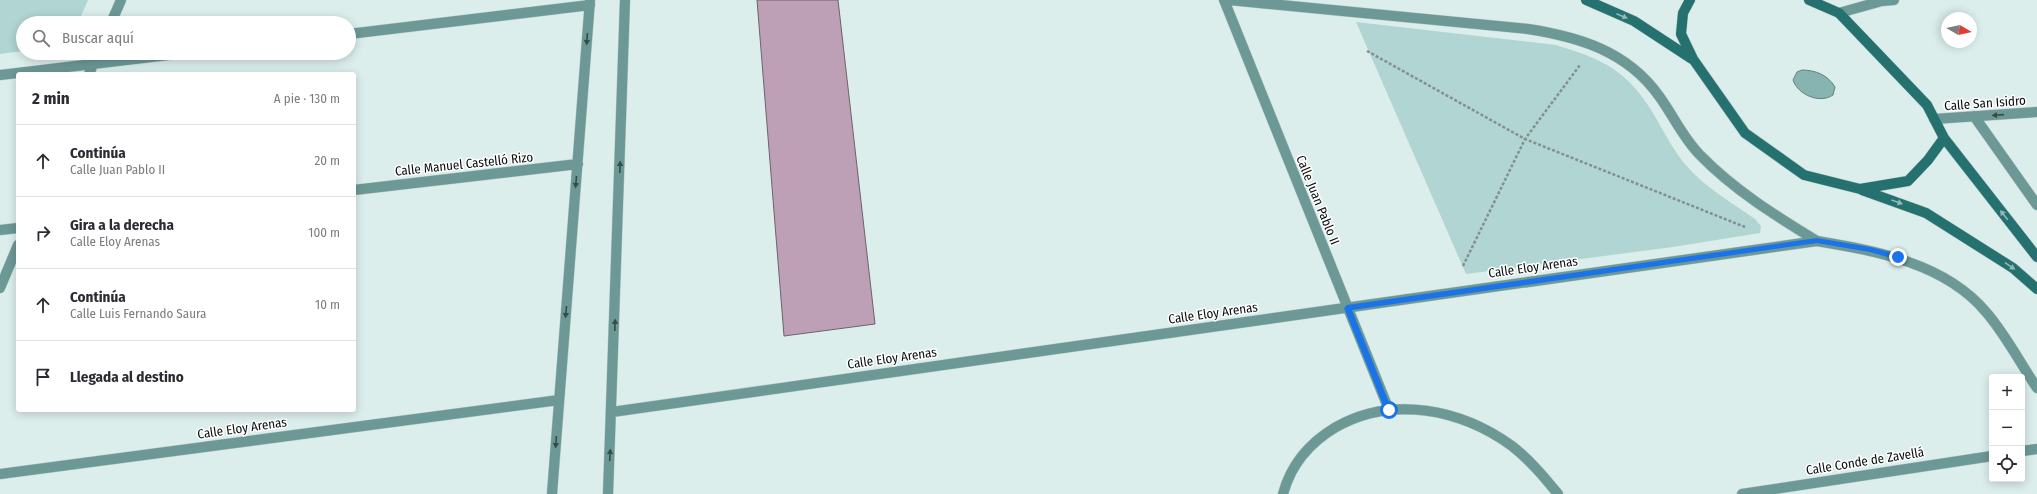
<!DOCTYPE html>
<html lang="es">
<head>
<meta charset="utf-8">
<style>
	:root { --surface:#fff; --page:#f7f7f7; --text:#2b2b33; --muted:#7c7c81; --line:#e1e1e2 }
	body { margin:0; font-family:"Fira Sans Condensed",sans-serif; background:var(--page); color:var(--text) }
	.controls { position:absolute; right:12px; bottom:12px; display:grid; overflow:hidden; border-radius:4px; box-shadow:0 2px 10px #0003 }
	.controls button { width:36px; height:36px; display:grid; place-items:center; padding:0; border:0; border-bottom:1px solid var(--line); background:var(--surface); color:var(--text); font:20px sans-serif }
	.compass { position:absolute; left:1941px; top:12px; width:36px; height:36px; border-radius:50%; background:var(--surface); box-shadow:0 2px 10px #0003; rotate:99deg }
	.stop { position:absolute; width:12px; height:12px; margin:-9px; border:3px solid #1a73e8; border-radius:50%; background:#fff }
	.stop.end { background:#1a73e8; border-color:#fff; box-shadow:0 1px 4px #0008 }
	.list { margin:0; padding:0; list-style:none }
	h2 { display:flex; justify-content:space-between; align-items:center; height:52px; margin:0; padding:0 16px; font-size:17px }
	h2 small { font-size:13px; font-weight:400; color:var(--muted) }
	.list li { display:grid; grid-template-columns:26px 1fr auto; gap:12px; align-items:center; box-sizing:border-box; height:72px; padding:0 16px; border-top:1px solid var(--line) }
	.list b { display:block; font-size:15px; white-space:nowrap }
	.list p { margin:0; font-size:13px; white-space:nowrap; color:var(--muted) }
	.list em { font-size:13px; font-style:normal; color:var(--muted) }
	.icon { flex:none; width:22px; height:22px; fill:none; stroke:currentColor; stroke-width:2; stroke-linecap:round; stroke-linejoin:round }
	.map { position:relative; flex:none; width:2037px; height:494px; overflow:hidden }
	.search { position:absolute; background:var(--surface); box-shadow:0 2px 10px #0003; left:16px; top:16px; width:340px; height:44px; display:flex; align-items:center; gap:10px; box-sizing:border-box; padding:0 14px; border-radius:22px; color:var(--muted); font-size:15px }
	.panel { position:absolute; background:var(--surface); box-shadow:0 2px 10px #0003; left:16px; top:72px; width:340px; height:340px; border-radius:4px }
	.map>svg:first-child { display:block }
</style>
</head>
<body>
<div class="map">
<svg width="2037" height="494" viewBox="0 0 2037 494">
	<rect width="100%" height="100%" fill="#dbeeec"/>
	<path fill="#b0d5d3" d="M0 0H88L78 23H23V51L0 54Z
		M1356 22 1556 45C1585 54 1613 63 1633 86 1655 109 1665 140 1685 164 1704 187 1731 202 1755 219L1761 226 1760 233 1673 247 1466 274Z"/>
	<path fill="#87b3b1" stroke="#618280" d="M1802 70C1815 70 1828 75 1835 87L1833 95C1820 104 1798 95 1793 80L1797 72Z"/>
	<path fill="#bd9fb6" stroke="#6e626b" d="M757 0H838L875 324 784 336Z"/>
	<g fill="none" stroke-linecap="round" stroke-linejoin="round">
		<defs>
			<path id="street" d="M1224 0 1389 410
				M1229 0 1528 29C1579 37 1627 51 1659 96 1673 115 1683 138 1700 155 1734 190 1776 216 1817 241
				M1839 13 1882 1 1894 0
				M111 23 121 0
				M349 34 590 5
				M89 74 98 53
				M0 75 185 53
				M1974 116 2037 205
				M1934 119 2037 112
				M354 190 578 164
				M0 230 18 228
				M0 288 18 245
				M612 412 1817 241C1876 251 1945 263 1986 312 2006 335 2020 363 2037 388
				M2022 451 2037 449
				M0 474 559 400
				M552 494 590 0
				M608 494 625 0
				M1283 494C1291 464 1309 443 1336 427 1392 395 1461 409 1512 446 1530 460 1544 477 1558 494
				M1742 494 1992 456"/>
			<path id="secondary" d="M1586 0 1634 21 1692 59
				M1690 0 1683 13 1681 34 1693 59 1745 133 1804 175 1860 189 1908 181 1928 160 1944 138 1927 105 1839 13 1809 0
				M1944 138 2037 257
				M1862 190 1926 213 2013 268 2037 289"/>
		</defs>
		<use href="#street" stroke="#b9cac8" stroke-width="11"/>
		<use href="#secondary" stroke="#b9cac8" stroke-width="11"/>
		<path stroke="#83908f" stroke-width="2.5" stroke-dasharray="3 2" stroke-linecap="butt" d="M1367 51 1525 139 1745 227
			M1463 266 1525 139 1580 65"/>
		<use href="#street" stroke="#6c9896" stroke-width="10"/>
		<use href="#secondary" stroke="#25716f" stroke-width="10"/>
	</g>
	<defs><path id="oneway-solid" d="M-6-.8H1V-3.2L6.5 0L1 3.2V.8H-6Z"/></defs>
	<g fill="#92b8b7">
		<use href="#oneway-solid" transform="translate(1622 16) rotate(23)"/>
		<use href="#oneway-solid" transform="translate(1897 202) rotate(20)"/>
		<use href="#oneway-solid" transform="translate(2004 215) rotate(-128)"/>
		<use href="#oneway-solid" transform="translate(2010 266) rotate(34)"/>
	</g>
	<g fill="#354c4b">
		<use href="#oneway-solid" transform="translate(587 39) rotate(94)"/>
		<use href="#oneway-solid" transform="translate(1998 115) rotate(176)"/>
		<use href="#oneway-solid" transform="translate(620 167) rotate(-88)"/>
		<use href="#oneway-solid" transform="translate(576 182) rotate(95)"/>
		<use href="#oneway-solid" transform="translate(566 312) rotate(95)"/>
		<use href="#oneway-solid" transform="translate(615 325) rotate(-88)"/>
		<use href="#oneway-solid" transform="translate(556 442) rotate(94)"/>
		<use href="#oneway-solid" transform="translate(610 455) rotate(-87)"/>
	</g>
	<path fill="#1a73e8" d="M1817 238 1870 247 1898 254 1901 257 1898 260 1870 252 1817 243 1352 310 1392 410 1389 413 1385 410 1344 308 1347 305Z"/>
	<g text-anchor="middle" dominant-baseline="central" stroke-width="3" stroke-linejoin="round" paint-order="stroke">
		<g font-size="13" fill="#080e0e" stroke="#fff">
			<text transform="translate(1985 103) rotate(-4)">Calle San Isidro</text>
			<text transform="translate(464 164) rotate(-6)">Calle Manuel Castelló Rizo</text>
			<text transform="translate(1318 200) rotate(68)">Calle Juan Pablo II</text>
			<text transform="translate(1533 267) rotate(-8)">Calle Eloy Arenas</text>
			<text transform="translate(1213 313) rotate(-8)">Calle Eloy Arenas</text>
			<text transform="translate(892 358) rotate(-8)">Calle Eloy Arenas</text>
			<text transform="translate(242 428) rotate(-8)">Calle Eloy Arenas</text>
			<text transform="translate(1865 461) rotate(-9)">Calle Conde de Zavellá</text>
		</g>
	</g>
</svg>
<div class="controls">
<button>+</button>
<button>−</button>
<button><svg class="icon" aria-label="locate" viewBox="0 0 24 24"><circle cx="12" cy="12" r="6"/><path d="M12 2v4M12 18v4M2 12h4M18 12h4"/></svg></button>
</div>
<svg class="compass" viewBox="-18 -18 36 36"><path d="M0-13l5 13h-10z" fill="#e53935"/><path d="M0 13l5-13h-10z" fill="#7c7c81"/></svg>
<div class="stop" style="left:1389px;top:410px"></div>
<div class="stop end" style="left:1898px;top:257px"></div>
<div class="search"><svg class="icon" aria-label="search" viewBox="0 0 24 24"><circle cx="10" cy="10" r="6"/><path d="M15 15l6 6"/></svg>Buscar aquí</div>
<section class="panel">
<h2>2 min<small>A pie · 130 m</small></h2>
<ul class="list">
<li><svg class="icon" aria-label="ahead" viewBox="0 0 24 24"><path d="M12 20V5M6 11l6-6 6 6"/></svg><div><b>Continúa</b><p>Calle Juan Pablo II</p></div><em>20 m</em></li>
<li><svg class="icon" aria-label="right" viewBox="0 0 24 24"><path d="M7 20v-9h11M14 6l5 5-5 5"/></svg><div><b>Gira a la derecha</b><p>Calle Eloy Arenas</p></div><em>100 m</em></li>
<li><svg class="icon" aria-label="ahead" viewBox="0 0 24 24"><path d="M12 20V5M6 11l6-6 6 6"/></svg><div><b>Continúa</b><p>Calle Luis Fernando Saura</p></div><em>10 m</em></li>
<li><svg class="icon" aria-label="arrive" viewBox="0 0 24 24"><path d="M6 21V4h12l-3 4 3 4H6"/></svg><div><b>Llegada al destino</b></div></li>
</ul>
</section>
</div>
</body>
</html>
